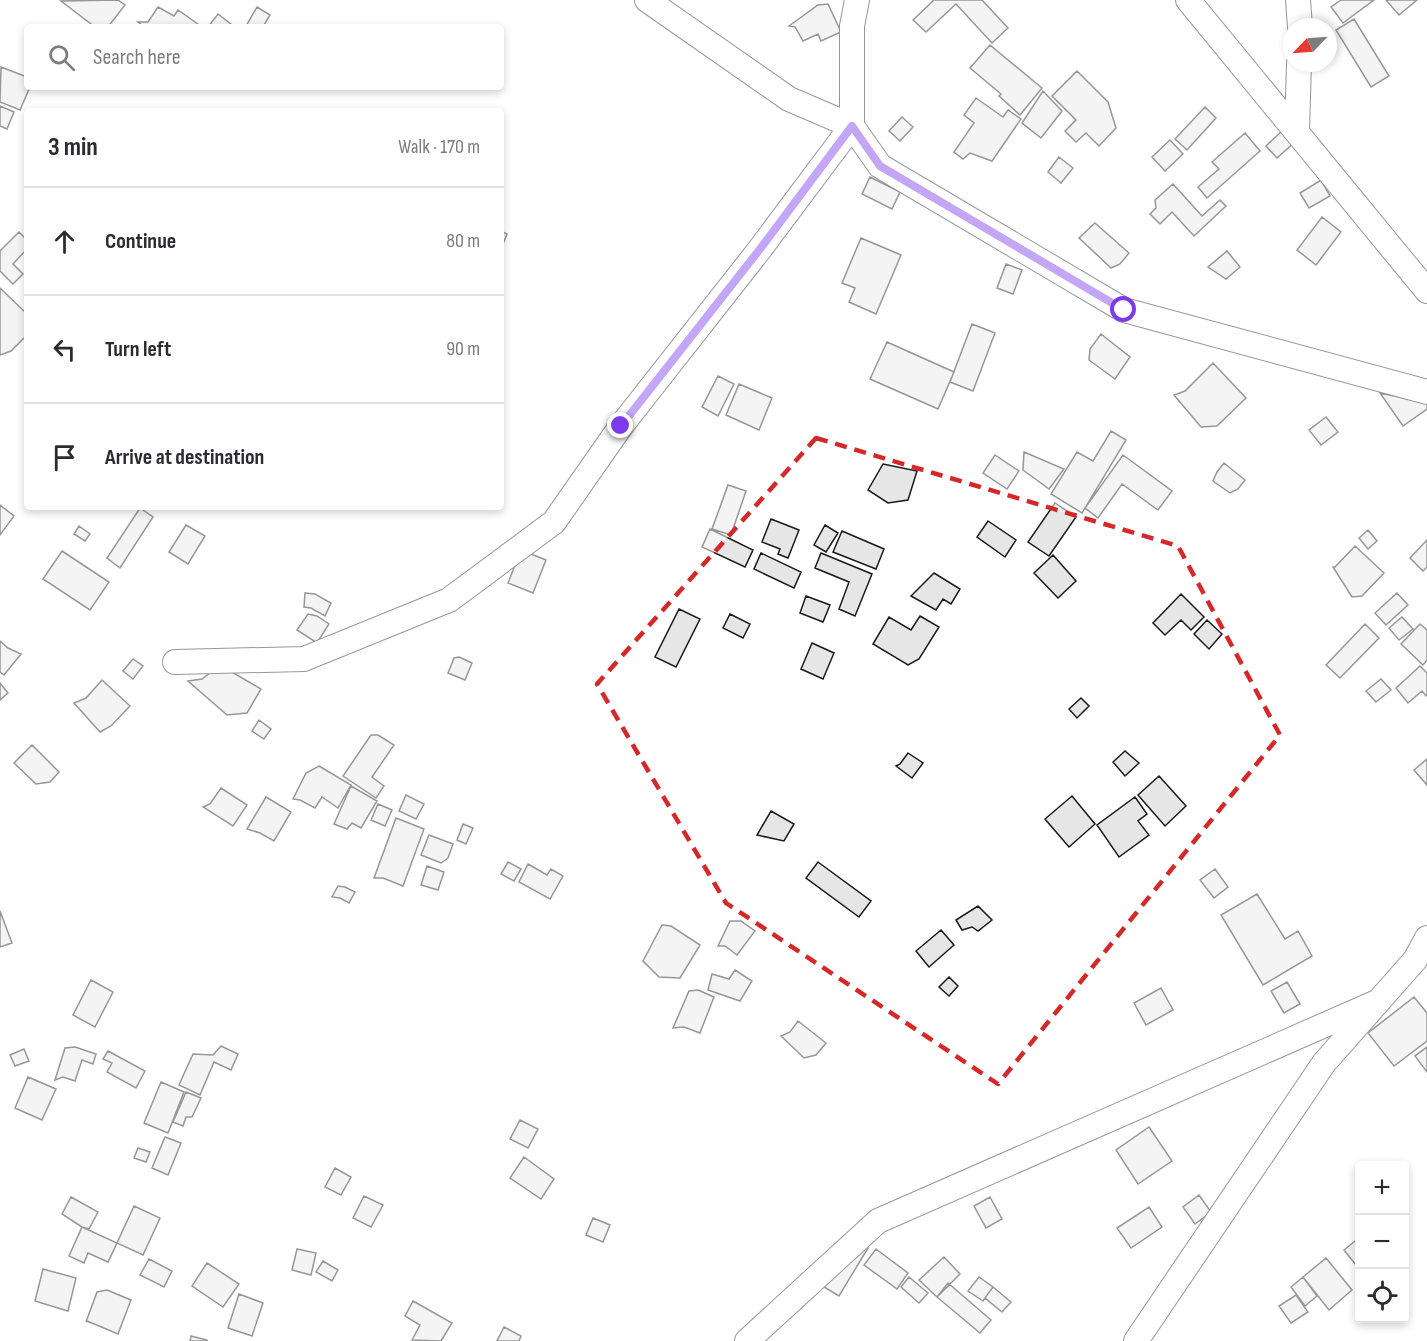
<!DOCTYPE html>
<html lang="en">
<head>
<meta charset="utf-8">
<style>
	:root { --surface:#fff; --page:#f7f7f7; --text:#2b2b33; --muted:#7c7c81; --line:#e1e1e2 }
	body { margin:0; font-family:"Sofia Sans Condensed",sans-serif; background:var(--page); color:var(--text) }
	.controls { position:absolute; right:18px; bottom:18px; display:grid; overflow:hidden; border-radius:6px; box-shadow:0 3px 9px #0003 }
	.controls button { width:54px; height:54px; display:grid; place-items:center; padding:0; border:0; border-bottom:2px solid var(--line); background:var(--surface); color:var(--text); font:30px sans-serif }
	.compass { position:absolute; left:1283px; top:18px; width:54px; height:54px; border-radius:50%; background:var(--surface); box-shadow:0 3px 9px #0003; rotate:245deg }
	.stop { position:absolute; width:18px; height:18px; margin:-14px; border:4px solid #7c3aed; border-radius:50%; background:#fff }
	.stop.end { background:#7c3aed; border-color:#fff; box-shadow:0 2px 6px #0008 }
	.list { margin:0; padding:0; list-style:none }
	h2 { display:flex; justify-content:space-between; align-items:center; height:78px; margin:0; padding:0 24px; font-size:26px }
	h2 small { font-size:20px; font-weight:400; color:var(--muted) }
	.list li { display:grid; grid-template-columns:39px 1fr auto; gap:18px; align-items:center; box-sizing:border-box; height:108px; padding:0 24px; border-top:2px solid var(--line) }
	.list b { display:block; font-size:22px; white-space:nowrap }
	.list em { font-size:20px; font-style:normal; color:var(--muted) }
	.icon { flex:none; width:33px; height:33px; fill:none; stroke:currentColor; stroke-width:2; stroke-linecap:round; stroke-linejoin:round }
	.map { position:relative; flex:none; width:1427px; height:1341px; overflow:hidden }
	.search { position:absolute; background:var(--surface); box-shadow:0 3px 9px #0003; left:24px; top:24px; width:480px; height:66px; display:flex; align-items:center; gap:15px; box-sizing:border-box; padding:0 21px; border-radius:6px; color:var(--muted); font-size:22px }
	.panel { position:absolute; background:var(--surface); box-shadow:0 3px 9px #0003; left:24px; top:108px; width:480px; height:402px; border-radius:6px }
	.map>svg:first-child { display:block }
</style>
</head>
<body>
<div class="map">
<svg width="1427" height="1341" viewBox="0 0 1427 1341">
	<rect width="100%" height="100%" fill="#fff"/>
	<path fill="#e6e6e6" stroke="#1a1a1a" stroke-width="1.5" d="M118 0 125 5 108 27H95L61 1Z
		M934 0H982L1008 28 992 43 956 4 926 32 913 20Z
		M1341 0H1374L1343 23 1331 7Z
		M1386 0H1417L1399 15Z
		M828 4 841 32 821 41 818 34 803 41 795 27 789 26 818 5Z
		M158 7 174 16 178 10 202 27H145L138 22H148Z
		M257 7 270 15 263 27H248L246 26Z
		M218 14 232 25 231 27H208Z
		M1354 19 1389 76 1371 87 1336 30Z
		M990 45 1042 88 1020 115 999 96 1001 94 970 68Z
		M1 67 27 77V87H30L20 110 0 102Z
		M1077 71 1108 102 1116 128 1099 146 1086 133 1076 142 1065 131 1076 120 1052 96Z
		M1043 91 1062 111 1041 138 1022 123Z
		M976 98 1003 117 1008 110 1021 119 992 161 970 153 963 159 954 152 974 123 964 115Z
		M0 106 14 112 7 129 0 126Z
		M1205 107 1216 118 1187 150 1175 139Z
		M902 117 913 127 900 141 889 131Z
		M1284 129 1296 141 1277 158 1266 146Z
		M1245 133 1260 151 1207 198 1198 187 1219 169 1212 162Z
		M1170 140 1183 154 1165 171 1152 157Z
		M1059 157 1073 168 1061 183 1048 172Z
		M870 177 900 192 892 209 862 194Z
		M1321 180 1330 196 1309 208 1300 193Z
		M1173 184 1202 216 1220 200 1226 206 1194 236 1172 212 1160 224 1150 214 1156 208 1155 200Z
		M1322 217 1341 232 1316 265 1297 250Z
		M1095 223 1129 253 1120 264 1111 268 1079 238Z
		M501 231 507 234 501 249Z
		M19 232 27 240V249L13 264 23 274 13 284 0 271V251Z
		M861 238 901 255 876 314 849 302 855 288 842 283Z
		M1227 251 1240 267 1226 279 1208 267Z
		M1006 264 1022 270 1013 294 997 288Z
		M0 288 27 314V335L11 351 0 355Z
		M972 324 995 333 973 391 950 382Z
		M1101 334 1130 357 1115 379 1089 360 1090 349Z
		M887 342 954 372 938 409 870 379Z
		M1213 363 1246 398 1217 426 1201 427 1174 395 1185 391Z
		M718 376 734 384 718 416 702 407Z
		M739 384 772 398 759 430 726 415Z
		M1380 393 1427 403V409L1403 426Z
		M1326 417 1338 432 1321 445 1309 430Z
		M1111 431 1126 440 1082 513 1051 494 1077 452 1093 461Z
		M1024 452 1064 469 1049 489 1023 470Z
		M995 455 1019 471 1007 489 983 473Z
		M1123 455 1172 491 1158 510 1122 484 1098 518 1085 508Z
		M1224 463 1245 480 1238 489 1230 493 1213 481 1217 472Z
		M883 464 917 471 908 500 888 503 868 490Z
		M728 485 746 491 731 535 712 529Z
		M1055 503 1076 517 1049 556 1028 542Z
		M0 505 14 516 0 535Z
		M140 508 153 517 120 568 107 558Z
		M771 519 799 530 788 558 778 554 780 549 762 542Z
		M988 521 1016 540 1005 557 977 537Z
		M186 525 205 536 188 564 169 552Z
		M825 525 838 533 826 552 814 545Z
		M79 526 90 534 85 541 74 534Z
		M710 529 753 550 745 567 702 547Z
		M1368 530 1377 541 1368 549 1359 538Z
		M842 531 884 549 876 569 833 552Z
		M1427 540V567L1423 571 1410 558Z
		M1355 546 1384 573 1362 596 1352 597 1333 567H1335Z
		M521 550 546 560 533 593 508 583Z
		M62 551 109 582 90 610 43 579Z
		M761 553 801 572 794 588 754 569Z
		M821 553 872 574 855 616 839 609 849 582 815 568Z
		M1053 555 1076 581 1058 598 1034 573Z
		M934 573 960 589 951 604 943 599 936 610 911 596Z
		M305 593 315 594 331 603 325 616 311 608 304 607Z
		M1397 593 1408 605 1386 625 1375 613Z
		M1181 594 1204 617 1191 630 1181 620 1165 635 1153 623Z
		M806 596 830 605 823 622 800 613Z
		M679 609 700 619 676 667 655 657Z
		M308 614 317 616 329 624 317 643 297 630Z
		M730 614 750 624 743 638 723 628Z
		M920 616 939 627 919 659 908 665 873 644 889 617 911 630Z
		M1402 617 1413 629 1399 640 1389 628Z
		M1207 620 1222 634 1209 649 1194 634Z
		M1365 624 1379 638 1340 678 1326 665Z
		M1420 624 1427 630V660L1423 665 1401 644Z
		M0 641 8 648 21 654 4 675 0 672Z
		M812 643 834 653 823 679 801 669Z
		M459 657 472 663 465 680 448 673 454 658Z
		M133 659 143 666 133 679 123 671Z
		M220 665 261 689 247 713 227 715 188 681 202 679Z
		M1420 666 1427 673V695L1426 696 1422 691 1408 703 1396 688Z
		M1381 679 1391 690 1376 702 1366 691Z
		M102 680 130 706 111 726 100 732 74 703 86 698Z
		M0 683 8 693 0 700Z
		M1081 698 1089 706 1077 718 1069 709Z
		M259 720 271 729 264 739 252 731Z
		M371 735H378L394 745 372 777 384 786 376 798 343 776Z
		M32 745 59 772 50 782 36 784 14 763Z
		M1125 751 1139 763 1125 776 1113 762Z
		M908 753 923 763 912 778 896 766 900 764Z
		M1427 759V785L1414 770Z
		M319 766 351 785 338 808 322 797 315 808 300 800 293 799 306 773Z
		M1159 776 1186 806 1165 826 1138 795Z
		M351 786 377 801 361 828 352 823 347 829 334 824Z
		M221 788 247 805 233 826 203 807 210 804Z
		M406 795 424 804 416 819 399 811Z
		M1072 796 1095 824 1069 847 1045 819Z
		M266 797 291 812 274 841 260 833 247 829Z
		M1135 797 1147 814 1138 821 1149 835 1119 857 1097 825Z
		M378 804 392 810 385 826 371 820Z
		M771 811 794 824 784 841 757 835Z
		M396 818 424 829 403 886 383 878H374Z
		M463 824 473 828 466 844 457 840Z
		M429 835 453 844 448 858 441 863 421 855Z
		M508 862 521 869 514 881 501 874Z
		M818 862 871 901 859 917 806 878Z
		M528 864 547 875 551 869 563 876 550 899 519 882Z
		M427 866 444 872 438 890 421 885Z
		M1215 869 1228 887 1214 898 1200 880Z
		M338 886 345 887 355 892 349 903 340 898 332 897Z
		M1257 894 1285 939 1298 931 1312 956 1263 985 1221 915Z
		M978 906 992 920 978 931 972 927 962 930 956 920Z
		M0 911 12 943 0 947Z
		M730 921H741L755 931 737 955 725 946H718Z
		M662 925 671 926 700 945 680 978 659 977 643 961Z
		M941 930 954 945 929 967 916 951Z
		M735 970 752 981 740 1001 708 990 712 974 729 979Z
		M949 977 958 986 949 996 939 987Z
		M91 980 113 992 95 1027 73 1015Z
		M1287 982 1300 1004 1284 1013 1271 991Z
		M1161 988 1173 1010 1146 1025 1134 1003Z
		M698 990 714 997 700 1033 684 1027 673 1028 689 991Z
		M1414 997 1427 1013V1041L1394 1066 1368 1033Z
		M798 1021 826 1043 816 1055 804 1058 781 1036 790 1032Z
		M221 1046 238 1054 231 1070 214 1062 200 1095 179 1085 193 1054 213 1055Z
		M75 1047 96 1054 93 1064 82 1060 75 1081 63 1077 55 1080 65 1048Z
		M1427 1047V1072L1415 1056Z
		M24 1049 29 1061 15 1066 10 1055Z
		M108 1051 145 1071 136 1088 107 1072 112 1063 103 1059Z
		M28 1077 56 1089 42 1120 15 1108Z
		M161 1082 184 1092 168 1133 144 1123Z
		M186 1092 201 1098 192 1117H186L183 1126 173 1122Z
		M520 1120 538 1129 528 1148 510 1139Z
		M1149 1127 1172 1161 1138 1184 1116 1150Z
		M165 1137 181 1143 168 1175 152 1168Z
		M138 1148 150 1152 146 1162 134 1158Z
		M524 1157 554 1179 541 1199 510 1178Z
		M335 1168 351 1177 341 1195 325 1187Z
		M1199 1195 1211 1212 1195 1224 1183 1207Z
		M364 1196 383 1205 371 1227 353 1218Z
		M71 1197 98 1212 89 1229 82 1227 62 1214Z
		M990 1197 1002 1219 986 1228 974 1206Z
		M134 1206 160 1218 143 1255 117 1243Z
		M1149 1207 1162 1227 1131 1248 1117 1228Z
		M593 1218 610 1225 603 1242 586 1235Z
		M82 1227 117 1243 108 1262 88 1253 84 1263 69 1256Z
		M1360 1237V1270L1344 1250Z
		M852 1239 868 1248 839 1296 824 1287Z
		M297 1249 316 1253 311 1275 292 1270Z
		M876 1249 908 1273 897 1289 864 1265Z
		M944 1257 960 1274 937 1297 919 1280Z
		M1326 1258 1352 1290 1329 1310 1303 1277Z
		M149 1259 172 1271 164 1287 140 1275Z
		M323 1261 338 1270 332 1281 316 1272Z
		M207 1263 239 1284 223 1307 192 1286Z
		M43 1269 76 1278 68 1311 35 1301Z
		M909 1277 928 1293 919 1303 901 1287Z
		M979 1277 993 1287 983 1301 968 1291Z
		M1303 1277 1317 1296 1305 1306 1291 1287Z
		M948 1283 991 1320 980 1333 937 1297Z
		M993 1287 1011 1302 1002 1312 985 1298Z
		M107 1290 131 1300 118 1334 87 1321 86 1322 97 1292Z
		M239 1294 263 1303 252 1336 228 1328Z
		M1296 1295 1308 1312 1291 1323 1279 1306Z
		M413 1301 452 1323 441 1341 412 1340 420 1325 405 1316Z
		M504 1327 521 1336 519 1341H497Z
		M191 1336 207 1340V1341H190Z"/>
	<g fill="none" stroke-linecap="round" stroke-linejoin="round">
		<defs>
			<path id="street" d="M857 0 852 26V126L880 166 1124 310 1427 392
				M1188 0 1427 291
				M1298 0 1300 27
				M1297 131 1299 63
				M175 662 304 659 449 600 554 522 621 426 760 249 852 126 789 99 647 0
				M747 1341 878 1221 1377 1002
				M1136 1341 1324 1063 1415 960 1427 938"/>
		</defs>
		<use href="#street" stroke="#1a1a1a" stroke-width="26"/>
		<use href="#street" stroke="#fff" stroke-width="24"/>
	</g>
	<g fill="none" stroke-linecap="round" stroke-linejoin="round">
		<path stroke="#7c3aed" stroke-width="8" d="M621 426 760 249 852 126 880 166 1124 310"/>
	</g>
	<path d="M0 0H1427V1341H0ZM816 438 1178 546 1280 735 998 1084 726 903 597 684Z" fill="#fff" fill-opacity=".55" fill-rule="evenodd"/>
	<path fill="none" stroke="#d62828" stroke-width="4.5" stroke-dasharray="12 8" stroke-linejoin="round" d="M816 438 1178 546 1280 735 998 1084 726 903 597 684Z"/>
</svg>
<div class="controls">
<button>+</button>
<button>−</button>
<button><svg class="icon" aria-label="locate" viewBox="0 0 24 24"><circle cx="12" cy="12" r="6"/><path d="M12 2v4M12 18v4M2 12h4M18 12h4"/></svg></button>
</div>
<svg class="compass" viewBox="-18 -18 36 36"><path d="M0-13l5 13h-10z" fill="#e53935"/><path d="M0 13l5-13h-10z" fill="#7c7c81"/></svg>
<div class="stop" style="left:1124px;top:310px"></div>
<div class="stop end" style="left:621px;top:426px"></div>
<div class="search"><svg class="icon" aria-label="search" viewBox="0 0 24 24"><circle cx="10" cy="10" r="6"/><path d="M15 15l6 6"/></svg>Search here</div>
<section class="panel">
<h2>3 min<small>Walk · 170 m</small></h2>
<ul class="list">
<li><svg class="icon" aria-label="ahead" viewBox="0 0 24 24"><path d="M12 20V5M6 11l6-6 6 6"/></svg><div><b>Continue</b></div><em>80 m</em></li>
<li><svg class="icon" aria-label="left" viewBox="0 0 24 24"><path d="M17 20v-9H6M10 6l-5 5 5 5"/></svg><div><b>Turn left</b></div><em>90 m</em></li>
<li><svg class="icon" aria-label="arrive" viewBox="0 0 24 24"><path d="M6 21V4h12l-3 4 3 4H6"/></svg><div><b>Arrive at destination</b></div></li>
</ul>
</section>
</div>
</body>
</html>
